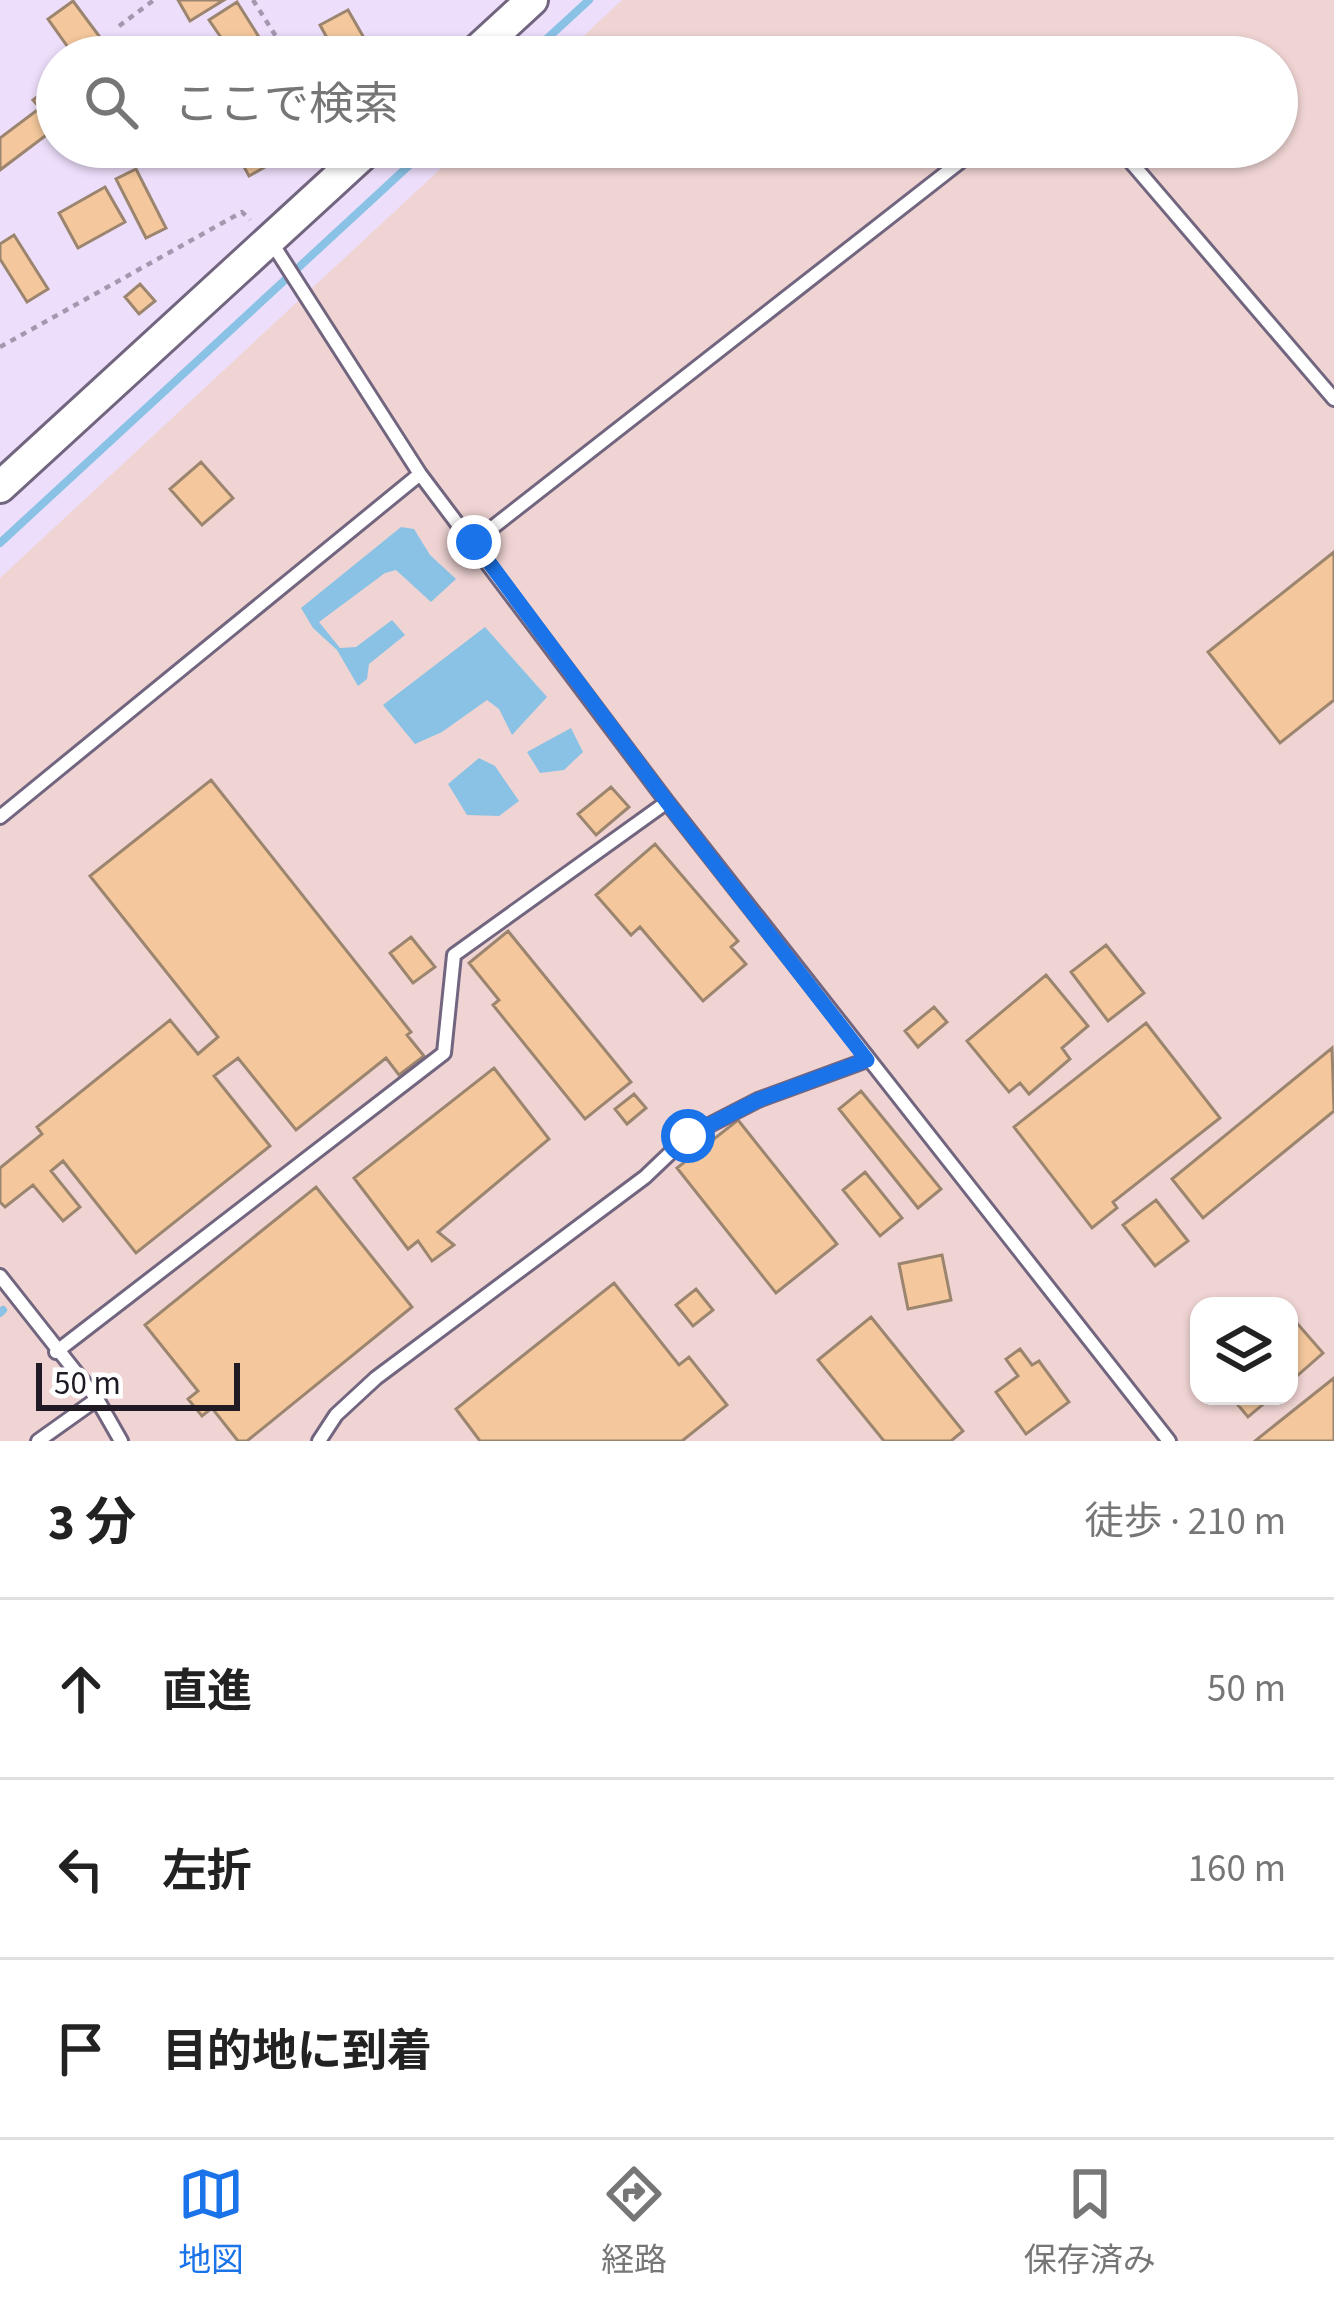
<!DOCTYPE html>
<html lang="ja">
<head>
<meta charset="utf-8">
<style>
	:root { --surface:#fff; --page:#f6f6f6; --text:#222; --muted:#767676; --line:#e0e0e0; --accent:#1a73e8 }
	body { margin:0; font-family:"Source Sans 3","Noto Sans JP",sans-serif; background:var(--page); color:var(--text) }
	.controls { position:absolute; right:36px; bottom:36px; display:grid; overflow:hidden; border-radius:24px; box-shadow:0 3px 9px #0004 }
	.controls button { width:108px; height:108px; display:grid; place-items:center; padding:0; border:0; border-bottom:3px solid var(--line); background:var(--surface); color:var(--text); font:60px sans-serif }
	.scale { position:absolute; left:36px; bottom:30px; width:204px; box-sizing:border-box; padding-left:12px; border:6px solid #201a25; border-top:0; font-size:33px; line-height:42px; white-space:nowrap; color:#201a25; -webkit-text-stroke:9px #fff; paint-order:stroke }
	.stop { position:absolute; width:36px; height:36px; margin:-27px; border:9px solid #1a73e8; border-radius:50%; background:#fff }
	.stop.end { background:#1a73e8; border-color:#fff; box-shadow:0 3px 12px #0008 }
	.list { margin:0; padding:0; list-style:none }
	h2 { display:flex; justify-content:space-between; align-items:center; height:156px; margin:0; padding:0 48px; font-size:51px }
	h2 small { font-size:39px; font-weight:400; color:var(--muted) }
	.list li { display:grid; grid-template-columns:78px 1fr auto; gap:36px; align-items:center; box-sizing:border-box; height:180px; padding:0 48px; border-top:3px solid var(--line) }
	.list b { display:block; font-size:45px; white-space:nowrap }
	.list em { font-size:39px; font-style:normal; color:var(--muted) }
	.icon { flex:none; width:66px; height:66px; fill:none; stroke:currentColor; stroke-width:2; stroke-linecap:round; stroke-linejoin:round }
	.map { position:relative; flex:none; width:1334px; height:1441px; overflow:hidden }
	.search { position:absolute; background:var(--surface); box-shadow:0 3px 9px #0004; left:36px; right:36px; top:36px; height:132px; display:flex; align-items:center; gap:30px; box-sizing:border-box; padding:0 42px; border-radius:66px; color:var(--muted); font-size:45px }
	.sheet { height:696px; background:var(--surface) }
	nav { display:flex; justify-content:space-around; align-items:center; box-sizing:border-box; height:168px; border-top:3px solid var(--line); background:var(--surface); font-size:33px; color:var(--muted) }
	nav a { display:grid; justify-items:center; gap:6px }
	nav .on { color:var(--accent) }
	.map>svg:first-child { display:block }
</style>
</head>
<body>
<div class="map">
<svg width="1334" height="1441" viewBox="0 0 1334 1441">
	<rect width="100%" height="100%" fill="#eddefb"/>
	<path fill="#efd4d3" fill-rule="evenodd" d="M622 0H1334V1441H0V578L464 147H1277V57H561ZM1199 1306H1289V1396H1199Z"/>
	<path fill="#8ac2e5" d="M401 527 414 529 430 555 456 579 431 602 396 570 385 573 319 622 340 648 356 647 392 620 405 635 369 664 367 679 358 686 337 650 313 628 301 608Z
		M485 627 547 697 512 735 499 709 487 700 442 732 415 744 383 705Z
		M571 728 583 752 564 770 540 773 527 752Z
		M479 758 495 766 519 801 499 816 467 815 448 784Z"/>
	<g fill="none" stroke-linecap="round" stroke-linejoin="round">
		<path stroke="#8ac2e5" stroke-width="8" d="M527 57 589 0
			M0 543 429 147
			M0 1313 3 1310"/>
	</g>
	<path fill="#f4c79c" stroke="#9c856f" stroke-width="3" d="M178 0H224L190 21Z
		M73 1 111 52 104 57H75L48 19Z
		M237 2 264 45 245 57H224L215 43 222 39 209 20Z
		M348 10 375 57H338L336 53 331 56 321 39 326 36 320 25Z
		M57 82V127L0 170V138L40 108 33 100Z
		M220 147H272L279 159 249 176 236 152 226 158Z
		M136 169 166 228 146 238 116 179Z
		M105 187 125 222 78 248 59 213Z
		M14 235 48 289 27 302 0 259V244Z
		M140 284 155 301 139 314 125 297Z
		M201 462 233 498 202 525 170 489Z
		M1334 552V700L1280 743 1208 652Z
		M211 780 411 1032 407 1035 424 1056 399 1075 386 1058 296 1130 238 1058 214 1076 270 1146 136 1253 63 1161 51 1171 80 1207 63 1221 33 1185 5 1207 0 1202V1168L42 1134 37 1127 170 1020 198 1054 218 1037 90 876Z
		M611 787 629 807 596 835 578 814Z
		M655 844 738 941 731 947 746 964 703 1001 640 927 631 935 596 895Z
		M508 931 631 1082 585 1119 493 1005 499 1000 469 963Z
		M411 937 435 967 413 983 390 953Z
		M1106 945 1144 993 1108 1021 1071 972Z
		M1046 975 1088 1026 1062 1048 1070 1059 1029 1094 1020 1083 1009 1092 967 1041Z
		M934 1007 947 1022 918 1047 905 1031Z
		M1146 1023 1220 1118 1113 1202 1117 1208 1092 1228 1014 1127Z
		M1332 1048 1334 1111 1203 1218 1172 1179Z
		M494 1068 549 1139 438 1232 454 1245 432 1261 418 1241 408 1249 354 1178Z
		M861 1091 941 1189 918 1208 839 1109Z
		M634 1094 646 1108 627 1124 615 1109Z
		M738 1120 837 1244 776 1293 677 1168Z
		M865 1172 902 1218 880 1236 843 1190Z
		M316 1187 412 1307 247 1441H238L212 1408 202 1416 188 1399 198 1391 145 1325Z
		M1156 1200 1188 1241 1155 1266 1123 1225Z
		M942 1255 951 1300 908 1309 899 1264Z
		M614 1283 679 1365 689 1357 727 1405 682 1441H480L456 1409Z
		M696 1289 713 1310 693 1326 676 1305Z
		M1289 1314 1323 1353 1289 1383Z
		M871 1317 963 1431 951 1441H884L818 1360Z
		M1020 1349 1032 1365 1039 1361 1069 1402 1026 1434 996 1392 1018 1376 1006 1359Z
		M1334 1378V1441H1255Z
		M1248 1396H1273L1248 1417 1238 1405Z"/>
	<g fill="none" stroke-linecap="round" stroke-linejoin="round">
		<defs>
			<path id="service" d="M1118 147 1334 399
				M270 240 420 474 667 802 1169 1441
				M474 542 979 147
				M0 817 420 474
				M0 1276 97 1399 121 1441
				M56 1352 444 1053 454 955 667 802
				M38 1441 97 1399
				M319 1441 336 1415 376 1378 645 1177 688 1136 758 1100 867 1060"/>
			<path id="tertiary" d="M470 57 532 0
				M0 487 371 147"/>
		</defs>
		<use href="#service" stroke="#72657f" stroke-width="18"/>
		<use href="#tertiary" stroke="#72657f" stroke-width="36"/>
		<path stroke="#a398ae" stroke-width="4.5" stroke-dasharray="6 6" stroke-linecap="butt" d="M253 0 289 57
			M119 26 154 0
			M0 347 242 212 250 220"/>
		<use href="#service" stroke="#fff" stroke-width="12"/>
		<use href="#tertiary" stroke="#fff" stroke-width="30"/>
	</g>
	<g fill="none" stroke-linecap="round" stroke-linejoin="round">
		<path stroke="#1a73e8" stroke-width="15" d="M474 542 667 802 867 1060 758 1100 688 1136"/>
	</g>
</svg>
<div class="controls">
<button><svg class="icon" aria-label="layers" viewBox="0 0 24 24"><path d="M12 4l9 5-9 5-9-5zM3 14l9 5 9-5"/></svg></button>
</div>
<div class="scale">50 m</div>
<div class="stop" style="left:688px;top:1136px"></div>
<div class="stop end" style="left:474px;top:542px"></div>
<div class="search"><svg class="icon" aria-label="search" viewBox="0 0 24 24"><circle cx="10" cy="10" r="6"/><path d="M15 15l6 6"/></svg>ここで検索</div>
</div>
<section class="sheet">
<h2>3 分<small>徒歩 · 210 m</small></h2>
<ul class="list">
<li><svg class="icon" aria-label="ahead" viewBox="0 0 24 24"><path d="M12 20V5M6 11l6-6 6 6"/></svg><div><b>直進</b></div><em>50 m</em></li>
<li><svg class="icon" aria-label="left" viewBox="0 0 24 24"><path d="M17 20v-9H6M10 6l-5 5 5 5"/></svg><div><b>左折</b></div><em>160 m</em></li>
<li><svg class="icon" aria-label="arrive" viewBox="0 0 24 24"><path d="M6 21V4h12l-3 4 3 4H6"/></svg><div><b>目的地に到着</b></div></li>
</ul>
</section>
<nav>
<a class="on"><svg class="icon" aria-label="map" viewBox="0 0 24 24"><path d="M3 6l6-2 6 2 6-2v14l-6 2-6-2-6 2zM9 4v14M15 6v14"/></svg>地図</a>
<a><svg class="icon" aria-label="directions" viewBox="0 0 24 24"><path d="M12 3l9 9-9 9-9-9zM9 14v-3h6M13 9l2 2-2 2"/></svg>経路</a>
<a><svg class="icon" aria-label="saved" viewBox="0 0 24 24"><path d="M7 4h10v16l-5-4-5 4z"/></svg>保存済み</a>
</nav>
</body>
</html>
